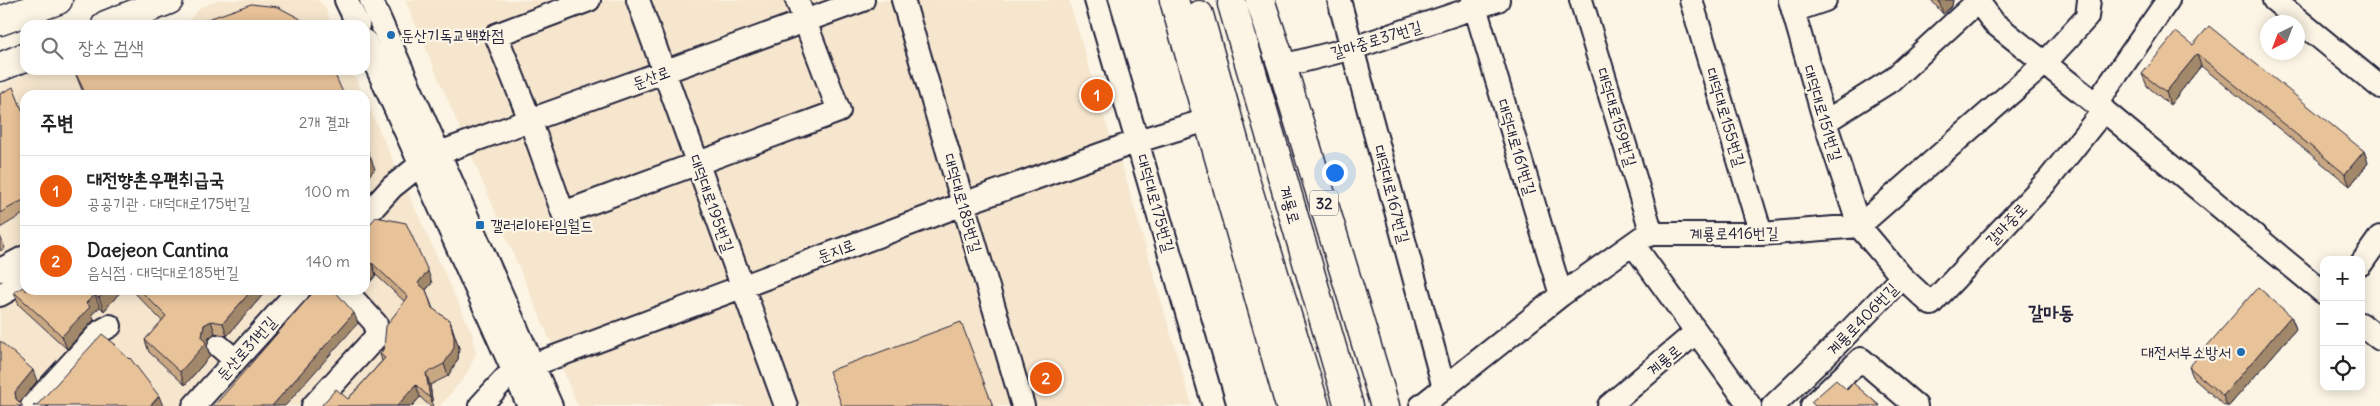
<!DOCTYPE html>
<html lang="ko">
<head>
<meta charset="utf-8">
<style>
	:root { --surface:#fff; --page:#f6f6f6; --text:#222; --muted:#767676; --line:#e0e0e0; --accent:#ea580c }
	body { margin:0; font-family:Delius,"Poor Story",sans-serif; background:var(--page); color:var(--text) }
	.controls { position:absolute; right:15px; bottom:15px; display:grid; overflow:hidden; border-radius:10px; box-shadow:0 2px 12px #0003 }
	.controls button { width:45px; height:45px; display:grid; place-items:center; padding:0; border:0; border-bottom:1px solid var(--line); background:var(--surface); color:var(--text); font:25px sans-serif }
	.compass { position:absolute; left:2260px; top:15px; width:45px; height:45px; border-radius:50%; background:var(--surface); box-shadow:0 2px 12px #0003; rotate:222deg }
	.you { position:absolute; left:1334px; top:172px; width:18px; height:18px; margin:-12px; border:4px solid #fff; border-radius:50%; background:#1a73e8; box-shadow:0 0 0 8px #1a73e833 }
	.badge { display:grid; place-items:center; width:32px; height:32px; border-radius:50%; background:var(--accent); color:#fff; font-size:16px; font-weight:700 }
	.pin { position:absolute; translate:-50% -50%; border:2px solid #fff; box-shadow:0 1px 5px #0006 }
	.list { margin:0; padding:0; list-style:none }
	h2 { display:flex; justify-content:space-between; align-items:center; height:65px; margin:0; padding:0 20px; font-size:21px }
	h2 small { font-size:16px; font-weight:400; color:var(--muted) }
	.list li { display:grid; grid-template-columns:32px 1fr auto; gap:15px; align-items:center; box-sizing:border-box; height:70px; padding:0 20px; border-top:1px solid var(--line) }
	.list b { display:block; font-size:19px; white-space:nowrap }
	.list p { margin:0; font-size:16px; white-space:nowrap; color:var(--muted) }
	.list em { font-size:16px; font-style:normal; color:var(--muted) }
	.icon { flex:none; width:28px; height:28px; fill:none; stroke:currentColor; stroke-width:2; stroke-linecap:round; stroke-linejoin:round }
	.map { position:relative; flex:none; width:2380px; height:406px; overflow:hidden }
	.search { position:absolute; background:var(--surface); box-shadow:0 2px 12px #0003; left:20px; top:20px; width:350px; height:55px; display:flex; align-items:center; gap:12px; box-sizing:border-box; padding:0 18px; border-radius:15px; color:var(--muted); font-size:19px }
	.panel { position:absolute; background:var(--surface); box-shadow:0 2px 12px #0003; left:20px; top:90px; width:350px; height:205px; border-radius:15px }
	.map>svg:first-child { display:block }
</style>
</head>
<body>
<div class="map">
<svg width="2380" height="406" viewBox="0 0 2380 406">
	<rect width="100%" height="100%" fill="#fcf5e5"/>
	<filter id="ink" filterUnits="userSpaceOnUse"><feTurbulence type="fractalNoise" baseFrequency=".02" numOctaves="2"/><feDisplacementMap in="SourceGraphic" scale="10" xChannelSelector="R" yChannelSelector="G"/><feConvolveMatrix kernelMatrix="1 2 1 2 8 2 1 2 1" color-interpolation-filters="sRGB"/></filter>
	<g filter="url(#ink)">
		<path fill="#f6e6ce" d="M219 0H318L325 7 332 25H177L189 20 201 7Z
			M405 0H1069L1105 120 1124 172 1192 406H578Z
			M35 70H352L363 95H25V290H365V99L472 333 476 354 465 377 440 406H0V86Z"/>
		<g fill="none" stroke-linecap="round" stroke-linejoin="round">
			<defs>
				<path id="minor" d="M346 0 358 25
					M371 0 551 406
					M589 0 496 35 530 120 563 213 839 111 797 0
					M638 0 786 406
					M903 0 1023 406
					M1096 0 1214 406
					M1339 0 1444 388
					M1473 0 1561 295
					M1581 0 1652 234
					M1691 0 1761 234
					M1790 0 1825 122 1859 226 1902 277 1931 304 2049 179 2104 110
					M1977 0 1994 23 2096 104 2324 293
					M2274 0 2380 87
					M1793 11 1825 0
					M365 41 529 406
					M1282 66 1353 48 1498 0
					M2096 104 2168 0
					M1825 122 1893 79 1978 1
					M439 153 863 0
					M365 217 392 187 421 164
					M1633 244 1750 406
					M2361 264 2380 237
					M0 270 25 257
					M0 295 25 281
					M2361 324 2380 339
					M219 346 235 360
					M32 406 101 331 110 326
					M194 406 299 290
					M313 406 376 337V324L345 290
					M480 406 513 370 533 365 963 204 1138 141 1207 120
					M1421 406 1561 295 1641 238 1652 234H1761L1859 226 2044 64 2087 17 2089 0
					M1609 406 1695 333
					M1773 406 1831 350 1902 277
					M1812 406 1861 359 1916 406"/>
				<path id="major" d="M1174 0 1290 406
					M1260 0 1282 66 1385 406
					M1232 4 1349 406
					M1199 15 1245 180 1315 406
					M0 21 58 0
					M106 25 169 0
					M0 67 25 57"/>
			</defs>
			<use href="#minor" stroke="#22223b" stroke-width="26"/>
			<use href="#major" stroke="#22223b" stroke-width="31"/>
			<use href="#minor" stroke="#fcf5e5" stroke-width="22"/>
			<use href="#major" stroke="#fcf5e5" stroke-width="28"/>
		</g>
		<path fill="#c8a783" stroke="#22223b" d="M1931 0H1953L1952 6 1943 14Z
			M2193 45 2364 151 2368 163 2350 186 2201 66 2170 105 2147 86 2142 74Z
			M74 70 344 95H84Z
			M0 94 25 117V213L0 228Z
			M365 230 432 283 426 290 433 309 450 321 459 348 458 359 448 376 430 385 433 406H430L420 397 412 406H321L348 399 382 361 380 354 384 348 404 301 376 275 365 288Z
			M0 236 5 248 0 251Z
			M132 290H267L227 336 215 333 209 338 207 347 210 356 185 385 149 352 145 340 162 321Z
			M121 291 104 311 100 307 92 314 94 320 67 349 19 305 14 292Z
			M2291 316 2296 329 2229 406H2225L2194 379 2189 367Z"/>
		<path fill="#a2886a" stroke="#22223b" d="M1940 0H1953L1952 6 1943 14 1939 1Z
			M2197 54 2201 66 2170 105 2166 92Z
			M368 151 375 169 365 180V155Z
			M2364 151 2368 163 2350 186 2345 174Z
			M372 263 376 275 365 288V271Z
			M428 271 432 283 422 294 418 283Z
			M106 290H120L121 291 104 311 99 298Z
			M252 290H267L227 336 223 323Z
			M95 295 100 307 92 314 94 320 67 349 62 336 86 303Z
			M354 313 358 323 285 406H272Z
			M2291 316 2296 329 2229 406H2227L2223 396Z
			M211 321 215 333 209 338 207 347 210 356 185 385 180 372 202 337 204 325Z
			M450 321 459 348 458 359 448 376 444 364Z
			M33 370 37 381 19 404 16 399 15 392Z
			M426 373 430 385 433 406 430 398Z
			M416 385 420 397 412 406H397Z
			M159 396 163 406H150Z"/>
		<path fill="#e8c298" stroke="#22223b" d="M251 4 278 7 299 18 307 25H191Z
			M2209 26 2364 151 2345 174 2197 54 2166 92 2142 74 2176 32 2193 45Z
			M74 70H333L344 95H86Z
			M13 87 25 117V199L0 213V94Z
			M365 144 368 151 365 155Z
			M376 217 406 223 428 271 418 283 426 290 432 308 450 321 454 337V348L444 364 426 373 430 398 416 385 397 406H321L336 389 348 399 385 358 380 354 384 348 386 326 408 297 372 263 365 271V230Z
			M25 286V290H106L99 298 95 295 86 303 90 307 62 336 14 292Z
			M2258 287 2291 316 2223 396 2189 367Z
			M140 290H252L223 323 211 321 204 325 202 337 206 343 180 372 145 340 166 316Z
			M315 290H334L354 313 272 406H214Z
			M961 322 993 406H842L829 371Z
			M102 334 116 345H114L129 359 130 358 159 396 150 406H33L38 404Z
			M0 341 33 370 15 392 16 399 23 406H0Z
			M1836 380 1847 390 1853 383 1880 406H1815L1811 402Z"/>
	</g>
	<g fill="#1f6fb2" stroke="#fcf5e5" stroke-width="2">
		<circle cx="391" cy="35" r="5"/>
		<rect x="475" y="220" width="10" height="10" rx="2.5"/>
		<circle cx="2241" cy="352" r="5"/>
	</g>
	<g text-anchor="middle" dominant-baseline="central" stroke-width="4.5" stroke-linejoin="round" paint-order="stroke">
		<rect fill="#fcf5e5" stroke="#63616e" stroke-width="1" x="1310" y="190.5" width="28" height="25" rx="4"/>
		<g font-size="15" font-weight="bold" fill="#22223b">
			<text x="1324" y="203">32</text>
		</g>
		<g font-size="16" fill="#22223b" stroke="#fcf5e5" text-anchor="start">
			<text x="401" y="35">둔산기독교백화점</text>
			<text x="490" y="225">갤러리아타임월드</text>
			<text x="2231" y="352" text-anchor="end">대전서부소방서</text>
		</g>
		<g font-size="16" fill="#22223b" stroke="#fcf5e5">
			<text transform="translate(1376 39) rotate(-17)">갈마중로37번길</text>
			<text transform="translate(651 77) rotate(-20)">둔산로</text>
			<text transform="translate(1823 113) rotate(73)">대덕대로151번길</text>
			<text transform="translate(1617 117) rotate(73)">대덕대로159번길</text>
			<text transform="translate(1726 117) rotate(73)">대덕대로155번길</text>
			<text transform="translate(1517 147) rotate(73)">대덕대로161번길</text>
			<text transform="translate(1392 194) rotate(75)">대덕대로167번길</text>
			<text transform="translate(712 203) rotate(70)">대덕대로195번길</text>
			<text transform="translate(963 203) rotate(74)">대덕대로185번길</text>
			<text transform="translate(1156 203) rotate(74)">대덕대로175번길</text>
			<text transform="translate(1290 205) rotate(74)">계룡로</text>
			<text transform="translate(2006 224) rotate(-47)">갈마중로</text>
			<text transform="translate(1734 233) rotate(-1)">계룡로416번길</text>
			<text transform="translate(836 250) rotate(-20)">둔지로</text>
			<text transform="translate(1862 319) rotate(-46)">계룡로406번길</text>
			<text transform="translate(246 348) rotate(-48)">둔산로31번길</text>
			<text transform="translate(1664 360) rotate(-40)">계룡로</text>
		</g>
		<g font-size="19" font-weight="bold" fill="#22223b" stroke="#fcf5e5">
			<text x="2051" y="312">갈마동</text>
		</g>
	</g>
</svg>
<div class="controls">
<button>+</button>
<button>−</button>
<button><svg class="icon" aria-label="locate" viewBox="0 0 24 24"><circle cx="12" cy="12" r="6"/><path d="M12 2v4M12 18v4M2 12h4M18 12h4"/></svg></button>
</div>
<svg class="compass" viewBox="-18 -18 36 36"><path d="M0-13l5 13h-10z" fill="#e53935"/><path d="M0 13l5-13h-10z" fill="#767676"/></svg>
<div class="you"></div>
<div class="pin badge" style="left:1097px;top:95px">1</div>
<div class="pin badge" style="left:1046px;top:378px">2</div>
<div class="search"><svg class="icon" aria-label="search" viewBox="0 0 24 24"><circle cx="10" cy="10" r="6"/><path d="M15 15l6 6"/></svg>장소 검색</div>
<section class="panel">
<h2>주변<small>2개 결과</small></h2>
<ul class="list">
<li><span class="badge">1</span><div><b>대전향촌우편취급국</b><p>공공기관 · 대덕대로175번길</p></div><em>100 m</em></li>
<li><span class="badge">2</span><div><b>Daejeon Cantina</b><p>음식점 · 대덕대로185번길</p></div><em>140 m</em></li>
</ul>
</section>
</div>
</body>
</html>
